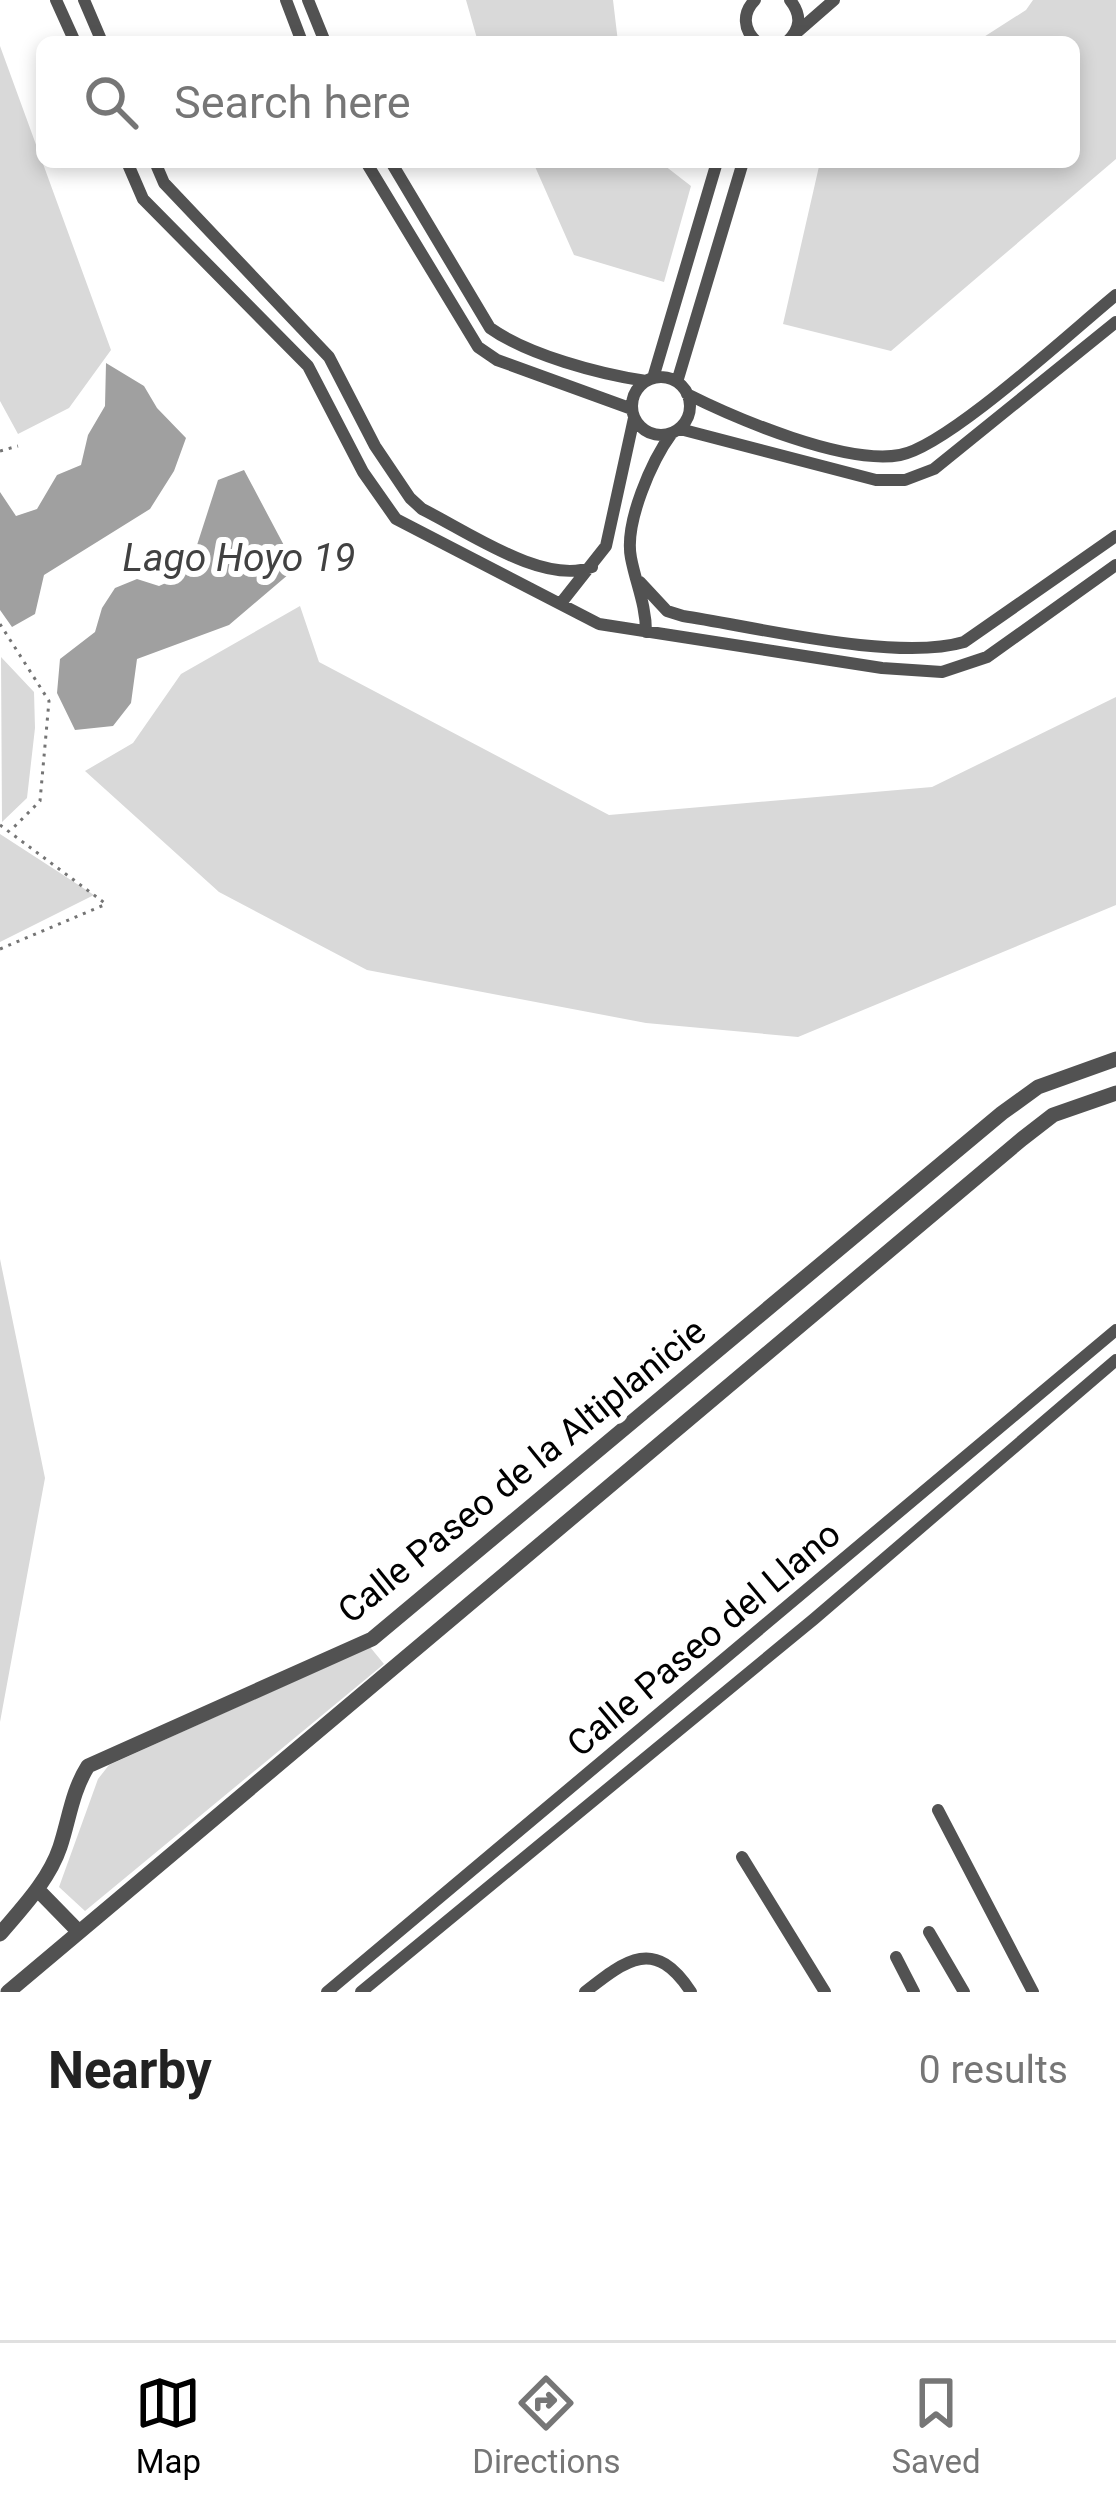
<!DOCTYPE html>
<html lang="en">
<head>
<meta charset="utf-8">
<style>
	:root { --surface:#fff; --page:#f6f6f6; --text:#222; --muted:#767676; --line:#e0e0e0; --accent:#000 }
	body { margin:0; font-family:Roboto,sans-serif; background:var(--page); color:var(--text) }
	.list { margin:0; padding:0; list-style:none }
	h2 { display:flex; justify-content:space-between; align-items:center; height:156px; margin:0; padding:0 48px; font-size:51px }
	h2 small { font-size:39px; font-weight:400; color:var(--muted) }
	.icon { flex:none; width:66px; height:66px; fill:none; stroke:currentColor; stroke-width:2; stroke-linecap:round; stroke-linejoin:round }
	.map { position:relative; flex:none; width:1116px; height:1992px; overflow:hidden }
	.search { position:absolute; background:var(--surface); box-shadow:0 6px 18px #0003; left:36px; right:36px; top:36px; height:132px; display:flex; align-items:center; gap:30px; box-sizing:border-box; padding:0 42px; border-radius:18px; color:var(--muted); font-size:45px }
	.sheet { height:348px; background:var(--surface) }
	nav { display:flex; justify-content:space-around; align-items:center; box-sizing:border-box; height:168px; border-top:3px solid var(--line); background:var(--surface); font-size:33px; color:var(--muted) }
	nav a { display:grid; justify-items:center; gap:6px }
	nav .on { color:var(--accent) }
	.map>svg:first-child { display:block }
</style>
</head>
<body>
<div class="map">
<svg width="1116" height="1992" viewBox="0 0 1116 1992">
	<rect width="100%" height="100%" fill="#fff"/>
	<path fill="#d9d9d9" d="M466 0H613L618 42H478Z
		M1033 0H1116V159L891 351 783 324 820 162H1074V42H976L1026 10Z
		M0 46 111 350 69 408 18 434 0 401Z
		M533 162H660L691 186 664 282 574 255Z
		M300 606 319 662 609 815 932 787 1116 697V905L798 1037 646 1023 367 970 219 892 85 771 133 743 181 674Z
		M1 657 34 692 35 728 27 798 2 822Z
		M0 834 94 895 0 942Z
		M0 1259 45 1478 0 1722Z
		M370 1647 384 1664 85 1911 59 1887 98 1779 109 1765Z"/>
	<path fill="#a0a0a0" d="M106 363 144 386 157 408 186 438 174 471 150 509 44 575 35 614 12 627 0 610V492L16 516 37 509 57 475 81 465 88 435 105 406Z
		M244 470 296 568 229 625 137 659 131 703 113 726 75 730 57 693 60 659 95 632 102 608 115 588 137 579 159 586 188 573 218 480Z"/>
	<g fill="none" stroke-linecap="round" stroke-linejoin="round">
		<path stroke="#747474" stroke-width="3" stroke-dasharray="3 6" stroke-linecap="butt" d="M0 451 18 446
			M0 624 49 701 40 801 10 831
			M0 825 106 904
			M0 949 104 905"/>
		<path stroke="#525252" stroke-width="12" d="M56 0 75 42
			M84 0 102 42
			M286 0 302 42
			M308 0 325 42
			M755 0C742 13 743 30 757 42
			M795 34 834 0
			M787 42C801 29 802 15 790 0
			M127 162 143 199 308 366 363 472 396 519 599 624 882 668 942 672 987 657 1116 565
			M155 162 164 183 329 357 375 446 410 498 422 509C467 531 544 586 592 567
			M366 162 478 347 497 360 632 409
			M391 162 490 328C528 355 599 374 646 381
			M632 406a29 29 0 1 1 58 0a29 29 0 1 1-58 0Z
			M653 378 717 162
			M677 382 743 162
			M687 394C737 419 845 465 900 455 947 447 1073 330 1116 295
			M680 429 876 480H905L934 469 1116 322
			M640 582 667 611 683 616C756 627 897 662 964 642L1116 536
			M561 603 606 546 634 418
			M646 632C646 605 636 584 631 558 624 523 652 460 672 433
			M938 1810 1033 1992
			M742 1857 825 1992
			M929 1932 964 1992
			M896 1957 914 1992
			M327 1992 1116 1330
			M361 1992 814 1619 1116 1360
			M585 1992C627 1959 655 1937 691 1992"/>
		<path stroke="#525252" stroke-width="15" d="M37 1889 79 1932
			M0 1934C22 1908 49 1880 60 1847 69 1820 72 1791 88 1766L372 1639 1002 1113 1038 1087 1116 1059
			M8 1992 1022 1139 1053 1115 1116 1093"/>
	</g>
	<g text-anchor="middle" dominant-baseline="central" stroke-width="12" stroke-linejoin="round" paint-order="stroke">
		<g font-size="36" fill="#000" stroke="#fff">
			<text transform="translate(522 1471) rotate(-39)">Calle Paseo de la Altiplanicie</text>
			<text transform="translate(704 1639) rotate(-40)">Calle Paseo del Llano</text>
		</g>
		<g font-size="39" font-style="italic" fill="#414141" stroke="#fff">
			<text x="239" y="558">Lago Hoyo 19</text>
		</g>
	</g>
</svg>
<div class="search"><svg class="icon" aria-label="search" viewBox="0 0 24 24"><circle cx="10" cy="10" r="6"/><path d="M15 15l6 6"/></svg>Search here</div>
</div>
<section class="sheet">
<h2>Nearby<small>0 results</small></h2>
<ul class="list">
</ul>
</section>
<nav>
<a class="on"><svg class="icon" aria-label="map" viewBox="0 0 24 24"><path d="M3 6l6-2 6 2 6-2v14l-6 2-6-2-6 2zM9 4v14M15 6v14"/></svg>Map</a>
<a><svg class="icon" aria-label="directions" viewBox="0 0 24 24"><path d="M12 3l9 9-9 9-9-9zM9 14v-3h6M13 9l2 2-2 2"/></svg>Directions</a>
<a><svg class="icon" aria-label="saved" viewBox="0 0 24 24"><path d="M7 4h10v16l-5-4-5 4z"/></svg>Saved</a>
</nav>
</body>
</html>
